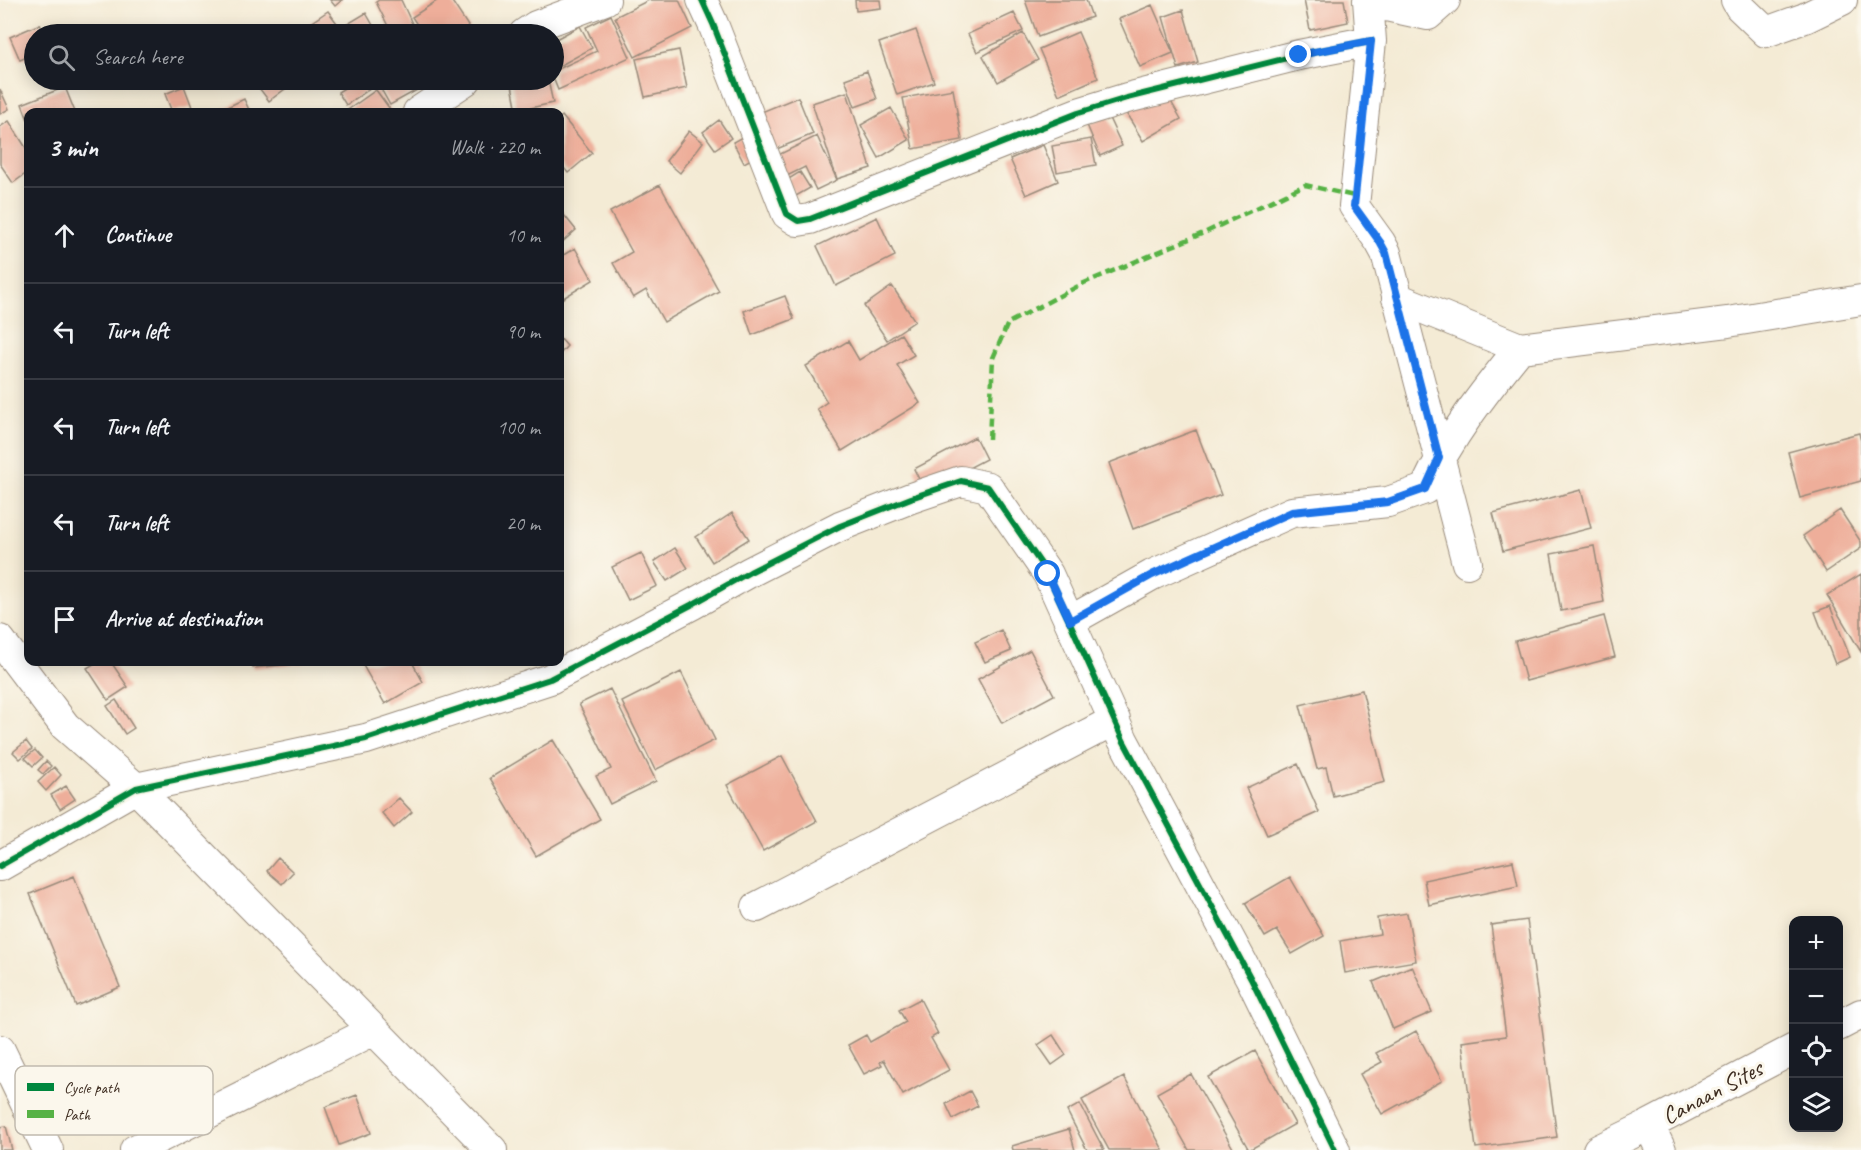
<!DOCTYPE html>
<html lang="en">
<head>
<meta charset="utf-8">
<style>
	:root { --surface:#171b24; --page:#20242c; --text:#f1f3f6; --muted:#9ea1a6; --line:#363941 }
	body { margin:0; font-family:Caveat,sans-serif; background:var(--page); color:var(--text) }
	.controls { position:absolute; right:18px; bottom:18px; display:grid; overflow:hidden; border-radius:12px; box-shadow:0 3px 15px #0003 }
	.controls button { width:54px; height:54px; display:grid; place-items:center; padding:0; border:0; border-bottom:2px solid var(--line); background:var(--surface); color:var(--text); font:30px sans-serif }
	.stop { position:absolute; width:18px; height:18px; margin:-14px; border:4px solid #1a73e8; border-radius:50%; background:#fff }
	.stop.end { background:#1a73e8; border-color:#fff; box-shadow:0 2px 6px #0008 }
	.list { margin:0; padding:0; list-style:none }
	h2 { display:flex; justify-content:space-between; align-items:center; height:78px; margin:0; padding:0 24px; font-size:26px }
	h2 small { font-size:20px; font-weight:400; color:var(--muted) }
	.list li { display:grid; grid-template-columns:39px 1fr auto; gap:18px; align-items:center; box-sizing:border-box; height:96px; padding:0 24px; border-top:2px solid var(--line) }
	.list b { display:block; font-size:22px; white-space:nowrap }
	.list em { font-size:20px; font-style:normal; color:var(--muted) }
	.icon { flex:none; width:33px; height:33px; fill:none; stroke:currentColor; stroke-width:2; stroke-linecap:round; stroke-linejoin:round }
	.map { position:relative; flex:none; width:1861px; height:1150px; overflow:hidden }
	.search { position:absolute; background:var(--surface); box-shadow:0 3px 15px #0003; left:24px; top:24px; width:540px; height:66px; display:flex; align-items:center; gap:15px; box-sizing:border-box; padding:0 21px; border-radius:33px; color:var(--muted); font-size:22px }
	.panel { position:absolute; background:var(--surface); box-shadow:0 3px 15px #0003; left:24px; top:108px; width:540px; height:558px; border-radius:12px }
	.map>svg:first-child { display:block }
</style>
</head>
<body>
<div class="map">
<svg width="1861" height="1150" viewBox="0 0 1861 1150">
	<rect width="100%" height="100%" fill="#fbf7ec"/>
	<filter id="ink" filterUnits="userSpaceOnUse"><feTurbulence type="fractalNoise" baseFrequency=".0167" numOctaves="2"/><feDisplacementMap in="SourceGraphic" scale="12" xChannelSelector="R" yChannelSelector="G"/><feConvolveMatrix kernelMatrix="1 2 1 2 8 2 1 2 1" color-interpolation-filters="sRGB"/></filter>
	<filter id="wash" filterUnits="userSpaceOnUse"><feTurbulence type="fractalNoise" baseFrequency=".008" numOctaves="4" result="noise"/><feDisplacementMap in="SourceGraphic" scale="24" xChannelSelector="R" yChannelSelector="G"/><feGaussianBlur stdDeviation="1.35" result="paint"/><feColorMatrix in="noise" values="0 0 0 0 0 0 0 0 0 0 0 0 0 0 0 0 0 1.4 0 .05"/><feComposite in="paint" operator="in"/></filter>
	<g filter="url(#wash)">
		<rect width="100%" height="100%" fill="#f4ebd5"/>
		<g id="blocks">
			<path fill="#eeae9a" d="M330 0H342L335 6Z
				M379 0H401L415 30 406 34H392L376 2Z
				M438 0H451L470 29 463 34H423L412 17Z
				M649 0H679L692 28 635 57 615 17Z
				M855 0H880L881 8 856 11Z
				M1025 0H1086L1092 17 1038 37Z
				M1304 0H1344L1348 22 1310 30Z
				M1152 5 1173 53 1140 67 1119 19Z
				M1183 10 1198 62 1178 68 1163 17Z
				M328 11 345 34H294Z
				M366 13 378 34H351L346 25Z
				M1014 13 1023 31 977 52 968 34Z
				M611 15 630 57 558 90 554 80V71L597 51 586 27Z
				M40 24 44 34H34V54L20 60 10 37Z
				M580 26 592 48 554 69V40Z
				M916 30 934 82 897 95 879 43Z
				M1078 32 1098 78 1059 95 1039 49Z
				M1023 33 1038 60 998 82 983 56Z
				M679 50 687 88 645 97 636 59Z
				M867 71 877 99 855 107 845 79Z
				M253 80H297L269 101Z
				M341 80H370L374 86 346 105 338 92 346 87Z
				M376 80H435L390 105Z
				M511 80H548L553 103 517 111Z
				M184 86 192 107 172 112 165 94Z
				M65 87 75 112H28V120L22 104Z
				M0 89 9 109 0 114Z
				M953 89 962 140 913 149 903 98Z
				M376 90 392 112H345Z
				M1165 91 1181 119 1143 141 1126 113Z
				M847 92 871 168 837 179 812 103Z
				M798 97 813 134 767 153 752 116Z
				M244 99 250 112H217Z
				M891 108 909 140 879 158 861 125Z
				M562 116 592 153 568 173 560 163V118Z
				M1108 116 1122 146 1100 156 1087 125Z
				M719 120 731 138 715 149 703 132Z
				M9 121 28 151V172L13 183 0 164V127Z
				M689 131 703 142 680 173 666 161Z
				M744 136 755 157 744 163 733 142Z
				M817 136 837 180 816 190 805 167 783 178 774 157Z
				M1091 139 1096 165 1057 172 1052 146Z
				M1043 145 1058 181 1026 195 1010 159Z
				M800 172 810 188 796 196 787 180Z
				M660 185 719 291 664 322 646 290 633 298 613 263 632 252 610 212Z
				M560 210 576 230 560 244Z
				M877 217 895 256 836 286 817 246Z
				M575 248 593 280 560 300V257Z
				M892 286 915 321 887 340 864 306Z
				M785 296 794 319 752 335 744 311Z
				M901 334 914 355 897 365 920 403 842 451 817 409 827 402 806 366 848 341 859 360Z
				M560 338 567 346 560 354Z
				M1196 430 1221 495 1133 529 1109 463Z
				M1859 433 1861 441V481L1800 498 1788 452Z
				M975 437 986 459 925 491 914 469Z
				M1581 490 1591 528 1503 551 1493 513Z
				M1840 510 1861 542V548L1826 572 1803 536Z
				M732 513 749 539 712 562 696 537Z
				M1594 546 1604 602 1561 611 1551 554Z
				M675 548 688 568 667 581 654 562Z
				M641 553 657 586 628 600 612 567Z
				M1861 574V652L1827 595Z
				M1830 606 1850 657 1835 664 1815 612Z
				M1604 616 1615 657 1526 681 1515 641Z
				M1001 630 1011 651 985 662 975 642Z
				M1030 650 1054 695 1002 723 978 679Z
				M97 662H111L128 687 108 700 87 668Z
				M252 662H303V663L253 668Z
				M361 662H412L423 682 385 704Z
				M681 672 715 740 655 770 622 702Z
				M610 689 656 781 610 804 596 776 611 769 579 704Z
				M1362 690 1385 782 1333 796 1326 767 1317 769 1300 705Z
				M116 700 134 728 125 734 107 706Z
				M553 740 600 819 536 856 490 778Z
				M26 741 32 749 20 759 13 752Z
				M35 750 42 758 33 766 25 758Z
				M782 756 817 821 763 851 727 785Z
				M46 761 51 766 43 774 38 770Z
				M1298 764 1319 812 1267 835 1246 788Z
				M54 767 61 775 46 791 38 782Z
				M66 786 75 799 60 809 51 795Z
				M399 798 412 812 394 828 382 813Z
				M278 858 293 872 282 884 267 871Z
				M1513 861 1518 886 1429 905 1424 880Z
				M74 876 120 987 76 1006 30 894Z
				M1290 877 1324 936 1292 954 1277 930 1265 937 1245 903Z
				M1407 913 1416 961 1345 973 1340 941 1380 934 1377 918Z
				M1527 920 1557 1137 1476 1148 1462 1042 1506 1036 1491 925Z
				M1412 966 1432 1012 1393 1029 1373 982Z
				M920 999 938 1034 931 1038 949 1070 903 1095 884 1060 880 1062 882 1065 864 1074 848 1045 866 1035 870 1042 906 1022 899 1010Z
				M1416 1031 1442 1081 1382 1114 1360 1074 1382 1062 1376 1053Z
				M1053 1035 1066 1055 1052 1065 1038 1045Z
				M1255 1051 1295 1124 1249 1150 1208 1077Z
				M1191 1074 1234 1150H1189L1157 1093Z
				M1124 1077 1163 1150H1109L1082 1100Z
				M970 1091 978 1106 953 1119 946 1104Z
				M357 1095 371 1133 339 1145 325 1107Z
				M1080 1104 1104 1150H1087L1067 1111Z
				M6 1126 12 1150H0V1127Z
				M1069 1129 1075 1150H1013L1012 1146Z"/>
		</g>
	</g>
	<g filter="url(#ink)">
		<use href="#blocks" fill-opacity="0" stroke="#988a7a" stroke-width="1.5"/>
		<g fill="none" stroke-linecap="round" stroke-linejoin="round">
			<defs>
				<path id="minor" d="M702 0 713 24 787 214 798 221 810 219 1078 113 1127 98 1299 55 1371 41
					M1368 0 1371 41 1354 206 1380 242 1386 253 1467 563
					M1371 0 1368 2 1428 15 1445 0
					M1736 0 1740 7 1766 32 1805 18 1842 0
					M524 34 536 26 605 0
					M418 112 466 80
					M1397 298 1520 348 1728 322 1861 300
					M1070 621 1152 575 1292 512 1388 502 1425 489C1449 437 1484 392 1520 348
					M0 640 65 726 136 788 492 1150
					M0 866 136 788 366 739 550 679 693 604 750 572 840 526 911 498 961 481 988 487 1048 574 1123 740 1251 979 1335 1150
					M757 907 1115 720
					M1838 1026 1861 1014
					M0 1050 48 1150
					M1649 1125 1661 1150
					M135 1150 374 1030
					M1598 1150 1649 1125 1794 1049"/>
			</defs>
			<use href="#minor" stroke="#988a7a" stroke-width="32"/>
			<use href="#minor" stroke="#fff" stroke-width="30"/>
			<path stroke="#57b245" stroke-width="4.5" stroke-dasharray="9 4.5" stroke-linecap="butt" d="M989 439 993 358 1008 323 1084 283 1206 232 1305 185 1354 196"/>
			<defs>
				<path id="cycleway" d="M702 0 713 24 787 214 798 221 810 219 1078 113 1127 98 1299 55 1371 41
					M0 866 136 788 366 739 550 679 693 604 750 572 840 526 911 498 961 481 988 487 1048 574 1123 740 1251 979 1335 1150"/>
			</defs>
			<use href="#cycleway" stroke="#fbf7ec" stroke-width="10"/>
			<use href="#cycleway" stroke="#00873e" stroke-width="6"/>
		</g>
	</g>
	<g fill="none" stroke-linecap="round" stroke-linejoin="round" filter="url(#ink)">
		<path stroke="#1a73e8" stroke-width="8" d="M1048 574 1070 621 1152 575 1292 512 1388 502 1425 489 1439 458 1386 253 1380 242 1354 206 1371 41 1299 55"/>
	</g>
	<g text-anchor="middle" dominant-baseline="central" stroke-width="6" stroke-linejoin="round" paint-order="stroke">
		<g font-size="24" fill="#3b2a1e" stroke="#fbf7ec">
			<text transform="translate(1712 1092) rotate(-28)">Canaan Sites</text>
		</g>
	</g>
	<rect x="15" y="1066" width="198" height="69" rx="9" fill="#fbf7ec" stroke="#c1baae" stroke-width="1.5"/>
	<rect x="27" y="1083" width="27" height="8" fill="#00873e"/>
	<rect x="27" y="1110" width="27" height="8" fill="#57b245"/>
	<g font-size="16" fill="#3b2a1e">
		<text x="64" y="1093">Cycle path</text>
		<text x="64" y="1120">Path</text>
	</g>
</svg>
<div class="controls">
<button>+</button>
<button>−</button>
<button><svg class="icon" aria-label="locate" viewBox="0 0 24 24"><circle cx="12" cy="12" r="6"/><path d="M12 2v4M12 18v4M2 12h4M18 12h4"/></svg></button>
<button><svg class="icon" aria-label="layers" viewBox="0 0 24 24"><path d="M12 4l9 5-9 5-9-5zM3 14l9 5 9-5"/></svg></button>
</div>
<div class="stop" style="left:1048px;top:574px"></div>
<div class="stop end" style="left:1299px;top:55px"></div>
<div class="search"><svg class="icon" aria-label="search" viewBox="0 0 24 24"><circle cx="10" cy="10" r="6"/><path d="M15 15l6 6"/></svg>Search here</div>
<section class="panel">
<h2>3 min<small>Walk · 220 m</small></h2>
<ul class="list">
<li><svg class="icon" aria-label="ahead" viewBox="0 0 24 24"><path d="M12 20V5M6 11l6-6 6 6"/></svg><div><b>Continue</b></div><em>10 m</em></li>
<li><svg class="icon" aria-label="left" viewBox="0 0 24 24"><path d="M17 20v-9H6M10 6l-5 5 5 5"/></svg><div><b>Turn left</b></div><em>90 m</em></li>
<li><svg class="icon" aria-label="left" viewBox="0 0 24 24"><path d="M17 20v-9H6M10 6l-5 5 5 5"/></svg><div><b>Turn left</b></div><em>100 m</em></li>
<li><svg class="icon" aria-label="left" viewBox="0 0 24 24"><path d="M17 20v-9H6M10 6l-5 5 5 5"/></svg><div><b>Turn left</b></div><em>20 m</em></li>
<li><svg class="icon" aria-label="arrive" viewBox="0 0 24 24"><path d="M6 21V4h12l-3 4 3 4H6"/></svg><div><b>Arrive at destination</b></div></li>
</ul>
</section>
</div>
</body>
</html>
